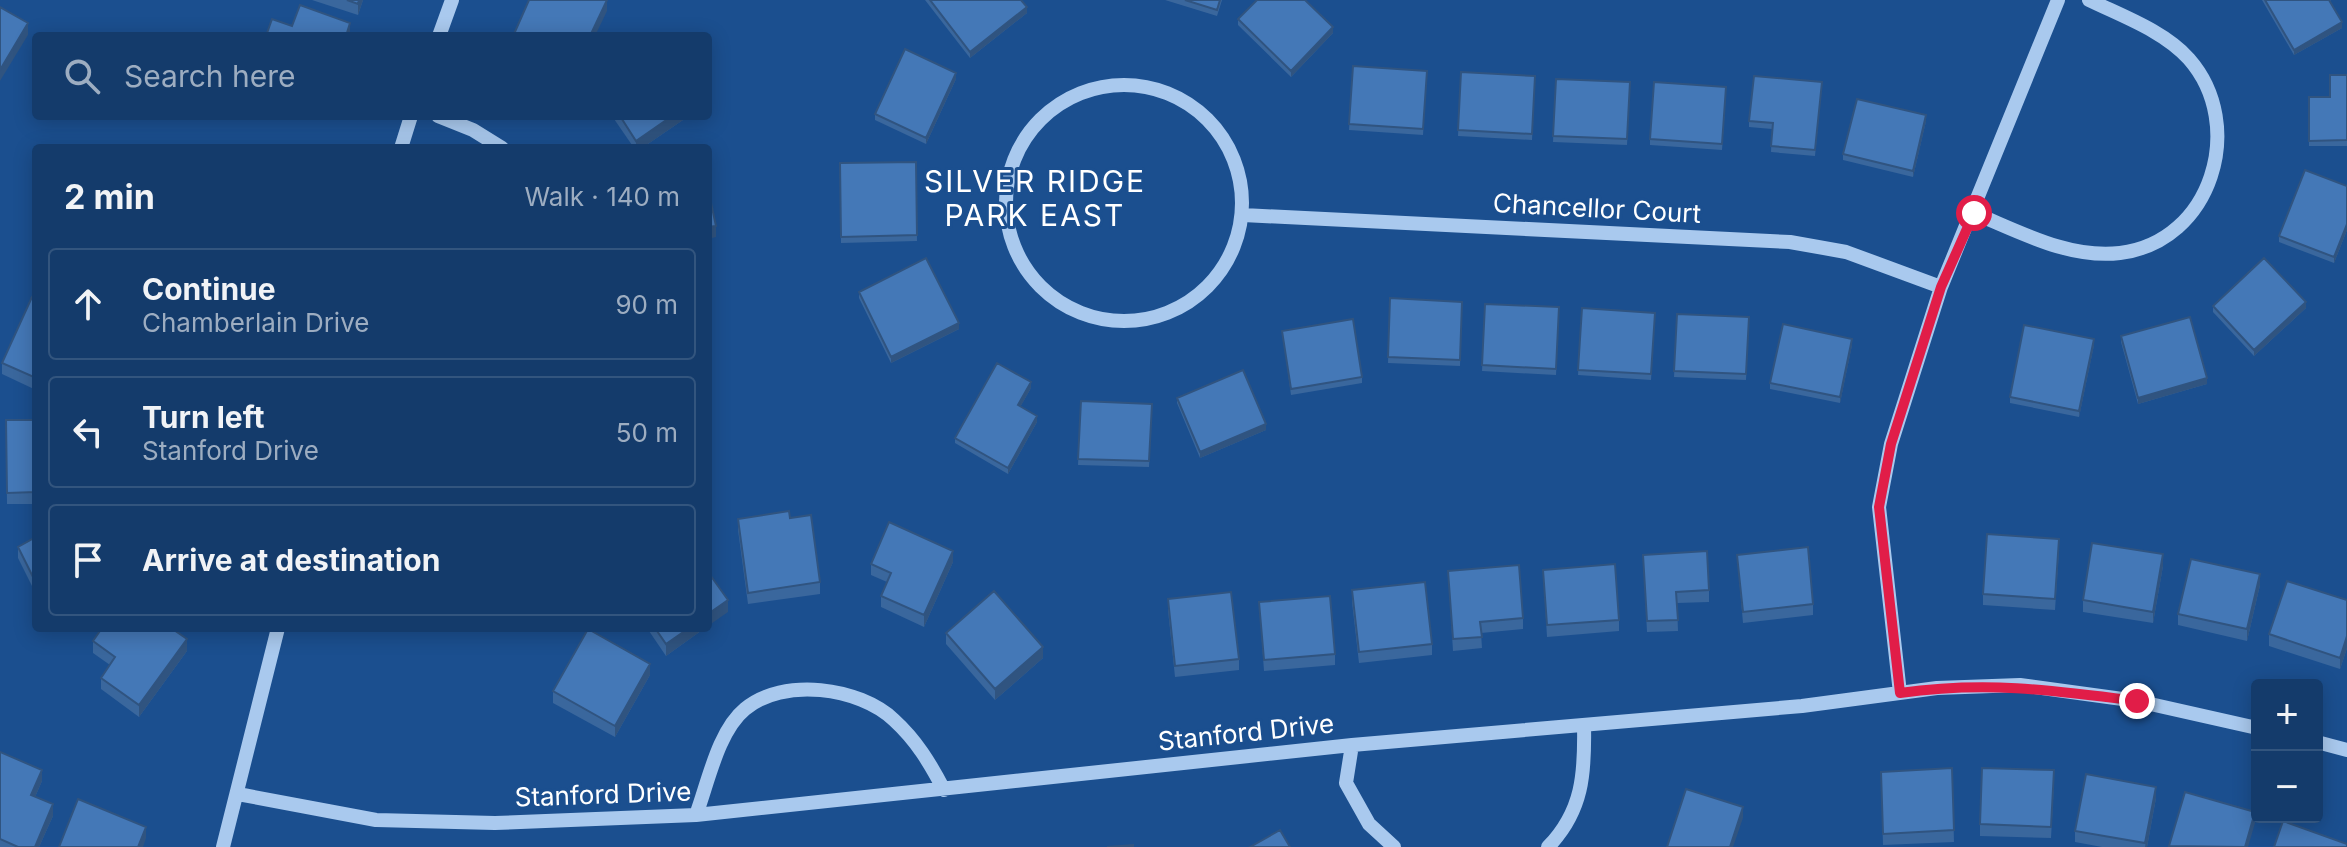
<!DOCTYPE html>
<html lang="en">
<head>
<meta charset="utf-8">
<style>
	:root { --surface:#143b6b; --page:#214673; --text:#f1f3f6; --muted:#9dadc1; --line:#33557e }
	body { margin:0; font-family:Inter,sans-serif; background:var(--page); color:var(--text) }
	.controls { position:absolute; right:24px; bottom:24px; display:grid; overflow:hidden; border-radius:8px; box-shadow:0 4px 20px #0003 }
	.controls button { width:72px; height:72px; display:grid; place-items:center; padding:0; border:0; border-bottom:2px solid var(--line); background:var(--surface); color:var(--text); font:40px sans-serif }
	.stop { position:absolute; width:24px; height:24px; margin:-18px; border:6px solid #e11d48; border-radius:50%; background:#fff }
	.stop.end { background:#e11d48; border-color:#fff; box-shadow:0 2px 8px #0008 }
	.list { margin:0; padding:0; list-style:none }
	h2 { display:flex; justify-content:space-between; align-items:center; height:104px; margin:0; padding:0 32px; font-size:34px }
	h2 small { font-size:26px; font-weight:400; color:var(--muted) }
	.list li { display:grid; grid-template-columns:52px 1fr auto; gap:24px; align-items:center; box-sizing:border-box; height:112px; margin:0 16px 16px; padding:0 16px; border:2px solid var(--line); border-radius:8px }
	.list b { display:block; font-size:30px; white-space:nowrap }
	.list p { margin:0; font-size:26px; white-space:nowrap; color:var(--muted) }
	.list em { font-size:26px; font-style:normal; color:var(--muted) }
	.icon { flex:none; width:44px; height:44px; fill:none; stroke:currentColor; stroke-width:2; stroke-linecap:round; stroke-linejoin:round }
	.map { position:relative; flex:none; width:2347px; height:847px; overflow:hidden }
	.search { position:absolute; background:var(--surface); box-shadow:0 4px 20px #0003; left:32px; top:32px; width:680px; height:88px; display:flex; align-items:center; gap:20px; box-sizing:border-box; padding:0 28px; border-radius:8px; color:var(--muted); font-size:30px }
	.panel { position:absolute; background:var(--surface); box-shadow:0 4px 20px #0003; left:32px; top:144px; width:680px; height:488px; border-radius:8px }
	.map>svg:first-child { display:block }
</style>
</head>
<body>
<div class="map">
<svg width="2347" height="847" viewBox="0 0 2347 847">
	<rect width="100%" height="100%" fill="#1b4f8f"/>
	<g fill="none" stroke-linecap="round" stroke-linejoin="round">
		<path stroke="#a9c9ee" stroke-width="14" d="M439 36 452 0
			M1006 203a118 118 0 1 1 236 0a118 118 0 1 1-236 0Z
			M438 116 473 130 502 148
			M401 148 411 116
			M1974 213C2020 232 2069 259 2120 253 2212 242 2247 125 2189 59 2164 31 2122 16 2089 0
			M1243 215 1790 242 1846 252 1941 287
			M1900 693 1879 507 1891 444 1941 287 2058 0
			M2317 742 2347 750
			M1352 745 1346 783 1369 824 1394 847
			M238 794 376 820 495 823 696 815 1352 745 1802 706 1937 688 2020 685 2137 701 2257 728
			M696 815C708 783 718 731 745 709 783 677 859 687 894 720 916 740 930 763 944 790
			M223 847 278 628
			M1548 847C1583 811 1585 773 1584 725"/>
	</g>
	<path fill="#3a679d" d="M312 0H363L358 15Z
		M925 0H1021L1027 13 970 58Z
		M1165 0H1222L1217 16Z
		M2262 0H2331L2330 1 2342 28 2294 55Z
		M1238 19 1333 33 1291 77 1238 25Z
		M1353 66 1427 71 1423 135 1349 130Z
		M1461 72 1535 76 1532 140 1458 136Z
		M2347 75V146H2309V97H2330Z
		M956 79 926 144 875 120V114Z
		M1556 79 1630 82 1627 145 1553 142Z
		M1822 82 1815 156 1771 152 1772 129 1749 127V121Z
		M1726 93 1722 150 1650 145V139Z
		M612 116H683V120L642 148H634Z
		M1926 121 1913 177 1843 160V154Z
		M916 162 917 241 841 243 840 163Z
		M2347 186V230L2334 263 2279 242V236Z
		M859 292 959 329 891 363 859 298Z
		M36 298V390L2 374V363Z
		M1390 298 1462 302 1460 366 1388 363Z
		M1485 304 1559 307 1556 375 1482 371Z
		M2213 306 2306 308 2254 356 2213 312Z
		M1582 308 1655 313 1651 380 1578 375Z
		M1677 314 1749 317 1746 380 1674 377Z
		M1282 331 1362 377V383L1291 395Z
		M2121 336 2207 384 2138 404 2121 342Z
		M1852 345 1840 403 1770 389V383Z
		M2094 345 2079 417 2010 403V397Z
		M1031 388 1020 407 1037 422 1008 474 955 443V438Z
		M1177 398 1266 430 1200 458 1177 403Z
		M1081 401 1152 404 1149 467 1078 465Z
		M6 420H36V504H7Z
		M790 518 820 582V594L748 604 738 530V519Z
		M36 537V594L18 558V547Z
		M2059 550 2055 610 1983 605V594Z
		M1643 555 1709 590V602L1677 603 1678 631 1647 632Z
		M1737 555 1813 604V615L1743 623Z
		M953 562 924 627 881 607V596L887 582 871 575V564Z
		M2163 566 2153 623 2083 612V600Z
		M1543 570 1619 620V631L1547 637Z
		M1448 571 1523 618V629L1481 633 1482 648 1453 651Z
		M2260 585 2247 641 2178 625V614Z
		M1352 590 1432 644V655L1359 663 1352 602Z
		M1168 599 1239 659V670L1175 677 1168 610Z
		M2347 600V648L2340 669 2269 646V634Z
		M1259 602 1335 654V665L1264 671Z
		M647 628H705L666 656Z
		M946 633 1043 658 995 700 946 644Z
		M93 641 187 651 139 717 101 689V678L110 665 93 653Z
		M650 675 615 737 553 703V691Z
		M0 752 42 781 35 797 53 816 39 847H0Z
		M1952 768 1954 842 1883 845 1881 772Z
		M2054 782 2051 838 1980 836V824Z
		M2156 798 2147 847H2102L2075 842V831Z"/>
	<path fill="#305480" d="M359 0H363L358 15V4Z
		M607 0V11L595 36H590Z
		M1027 7V13L970 58V52Z
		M2342 22V28L2294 55V50Z
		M28 23V35L0 81V70Z
		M350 23V36H346Z
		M1333 27V33L1291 77V71Z
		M956 73V79L926 144V138Z
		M1926 115V121L1913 177V171Z
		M672 116H683V120L642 148H636V141Z
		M2347 224V230L2334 263V257Z
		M716 226V237L708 239V227Z
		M710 278V290L708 297V285Z
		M2306 302V308L2254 356V350Z
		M959 323V329L891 363V357Z
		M1852 339V345L1840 403V397Z
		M2094 339V345L2079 417V411Z
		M2207 378V384L2138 404V398Z
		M1031 382V388L1018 411V405Z
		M1037 416V422L1008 474V468Z
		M1266 424V430L1200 458V452Z
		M953 551V562L924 627V615Z
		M2163 554V566L2153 623V612Z
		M2260 574V585L2247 641V629Z
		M728 600V612L708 626V614Z
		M689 628H705L666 656V644Z
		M2347 636V648L2340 669V658Z
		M187 639V651L139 717V705Z
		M1043 647V658L995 700V689Z
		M650 664V675L615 737V726Z
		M42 770V781L31 806V795Z
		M2156 787V798L2147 847H2145Z
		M53 804V816L39 847H35Z
		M1743 807V818L1733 847H1730Z
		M2255 812V823L2248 847H2245Z
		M146 827V838L143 847H138Z"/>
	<path fill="#4478b7" stroke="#305480" stroke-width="2" d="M347 0H359L358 4Z
		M529 0H607L590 36H517L514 34Z
		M930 0H1021L1027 7 970 52Z
		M1185 0H1220L1217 10Z
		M1257 0H1305L1333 27 1291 71 1238 19Z
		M2265 0H2329L2342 22 2294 50Z
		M300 5 350 23 346 36H266L272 19 292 26Z
		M0 7 28 23 0 70Z
		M905 49 956 73 926 138 875 114Z
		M1353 66 1427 71 1423 129 1349 124Z
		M1461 72 1535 76 1532 134 1458 130Z
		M2330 75H2347V140L2309 141V97H2330Z
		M1754 76 1822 82 1815 150 1771 146 1773 123 1749 121Z
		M1556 79 1630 82 1627 139 1553 136Z
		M1654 82 1726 87 1722 144 1650 139Z
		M1857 99 1926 115 1913 171 1843 154Z
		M620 116H672L636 141Z
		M916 162 917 235 841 237 840 163Z
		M2305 170 2347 186V224L2334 257 2279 236Z
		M708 189 716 226 708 227Z
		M926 258 959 323 891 357 859 292Z
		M2264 258 2306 302 2254 350 2213 306Z
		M32 297 36 298V378L2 363Z
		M1390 298 1462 302 1460 360 1388 357Z
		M1485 304 1559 307 1556 369 1482 365Z
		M1582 308 1655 313 1651 374 1578 370Z
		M1677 314 1749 317 1746 374 1674 371Z
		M2190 317 2207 378 2138 398 2121 336Z
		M1353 319 1362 377 1291 389 1282 331Z
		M1783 324 1852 339 1840 397 1770 383Z
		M2024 325 2094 339 2079 411 2010 397Z
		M997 363 1031 382 1018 405 1037 416 1008 468 955 438Z
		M1243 370 1266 424 1200 452 1177 398Z
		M1081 401 1152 404 1149 461 1078 459Z
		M6 420H36V492L7 493Z
		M789 511 790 518 811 515 820 582 748 593 738 519Z
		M889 522 953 551 924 615 881 596 891 573 871 564Z
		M1987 534 2059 539 2055 599 1983 594Z
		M36 537V583L18 547Z
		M2092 543 2163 554 2153 612 2083 600Z
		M1808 547 1813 604 1743 612 1737 555Z
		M1707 551 1709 590 1676 592 1678 620 1647 621 1643 555Z
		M2191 559 2260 574 2247 629 2178 614Z
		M1615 564 1619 620 1547 625 1543 570Z
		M1519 565 1523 618 1480 622 1482 637 1453 639 1448 571Z
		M708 572 728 600 708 614Z
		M2287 581 2347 600V636L2340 658 2269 634Z
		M1425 582 1432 644 1359 652 1352 590Z
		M994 591 1043 647 995 689 946 633Z
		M1231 592 1239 659 1175 666 1168 599Z
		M1330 596 1335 654 1264 660 1259 602Z
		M102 628H171L187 639 139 705 101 678 115 657 93 641Z
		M655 628H689L666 644Z
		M588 629 650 664 615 726 553 691Z
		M0 752 42 770 31 795 53 804 35 847H18L0 839Z
		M1952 768 1954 830 1883 834 1881 772Z
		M1982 768 2054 770 2051 827 1980 824Z
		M2086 774 2156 787 2145 843 2075 831Z
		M1686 789 1743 807 1730 847H1667Z
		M2185 792 2255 812 2245 847 2169 846Z
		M78 799 146 827 138 847H59Z
		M2283 821 2347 844V847H2274Z
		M1280 830 1290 847H1250Z
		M1133 845V847H1107Z"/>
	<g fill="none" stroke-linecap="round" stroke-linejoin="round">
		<path stroke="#e11d48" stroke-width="10" d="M1974 213 1941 287 1891 444 1879 507 1900 693C1986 681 2052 690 2137 701"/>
	</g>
	<g text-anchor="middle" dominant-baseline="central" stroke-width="6" stroke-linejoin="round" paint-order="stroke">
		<g font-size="26" fill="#fff" stroke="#1b4f8f">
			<text transform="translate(1597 208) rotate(3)">Chancellor Court</text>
			<text transform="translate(1246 732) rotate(-6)">Stanford Drive</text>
			<text transform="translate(603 794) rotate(-2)">Stanford Drive</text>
		</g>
		<g font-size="30" letter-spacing="2" fill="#fff" stroke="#1b4f8f">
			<text x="1035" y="181">SILVER RIDGE<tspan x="1035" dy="34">PARK EAST</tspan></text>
		</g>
	</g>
</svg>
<div class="controls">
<button>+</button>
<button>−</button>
</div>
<div class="stop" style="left:1974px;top:213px"></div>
<div class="stop end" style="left:2137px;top:701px"></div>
<div class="search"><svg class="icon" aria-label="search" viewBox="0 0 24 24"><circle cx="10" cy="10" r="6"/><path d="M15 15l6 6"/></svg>Search here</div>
<section class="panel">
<h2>2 min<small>Walk · 140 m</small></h2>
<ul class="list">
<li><svg class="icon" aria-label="ahead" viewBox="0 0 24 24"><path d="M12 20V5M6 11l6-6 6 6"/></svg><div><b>Continue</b><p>Chamberlain Drive</p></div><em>90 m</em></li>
<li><svg class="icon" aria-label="left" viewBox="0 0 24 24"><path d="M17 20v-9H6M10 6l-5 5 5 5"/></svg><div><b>Turn left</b><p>Stanford Drive</p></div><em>50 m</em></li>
<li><svg class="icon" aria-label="arrive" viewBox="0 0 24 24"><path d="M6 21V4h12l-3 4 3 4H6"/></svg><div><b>Arrive at destination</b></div></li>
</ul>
</section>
</div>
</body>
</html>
